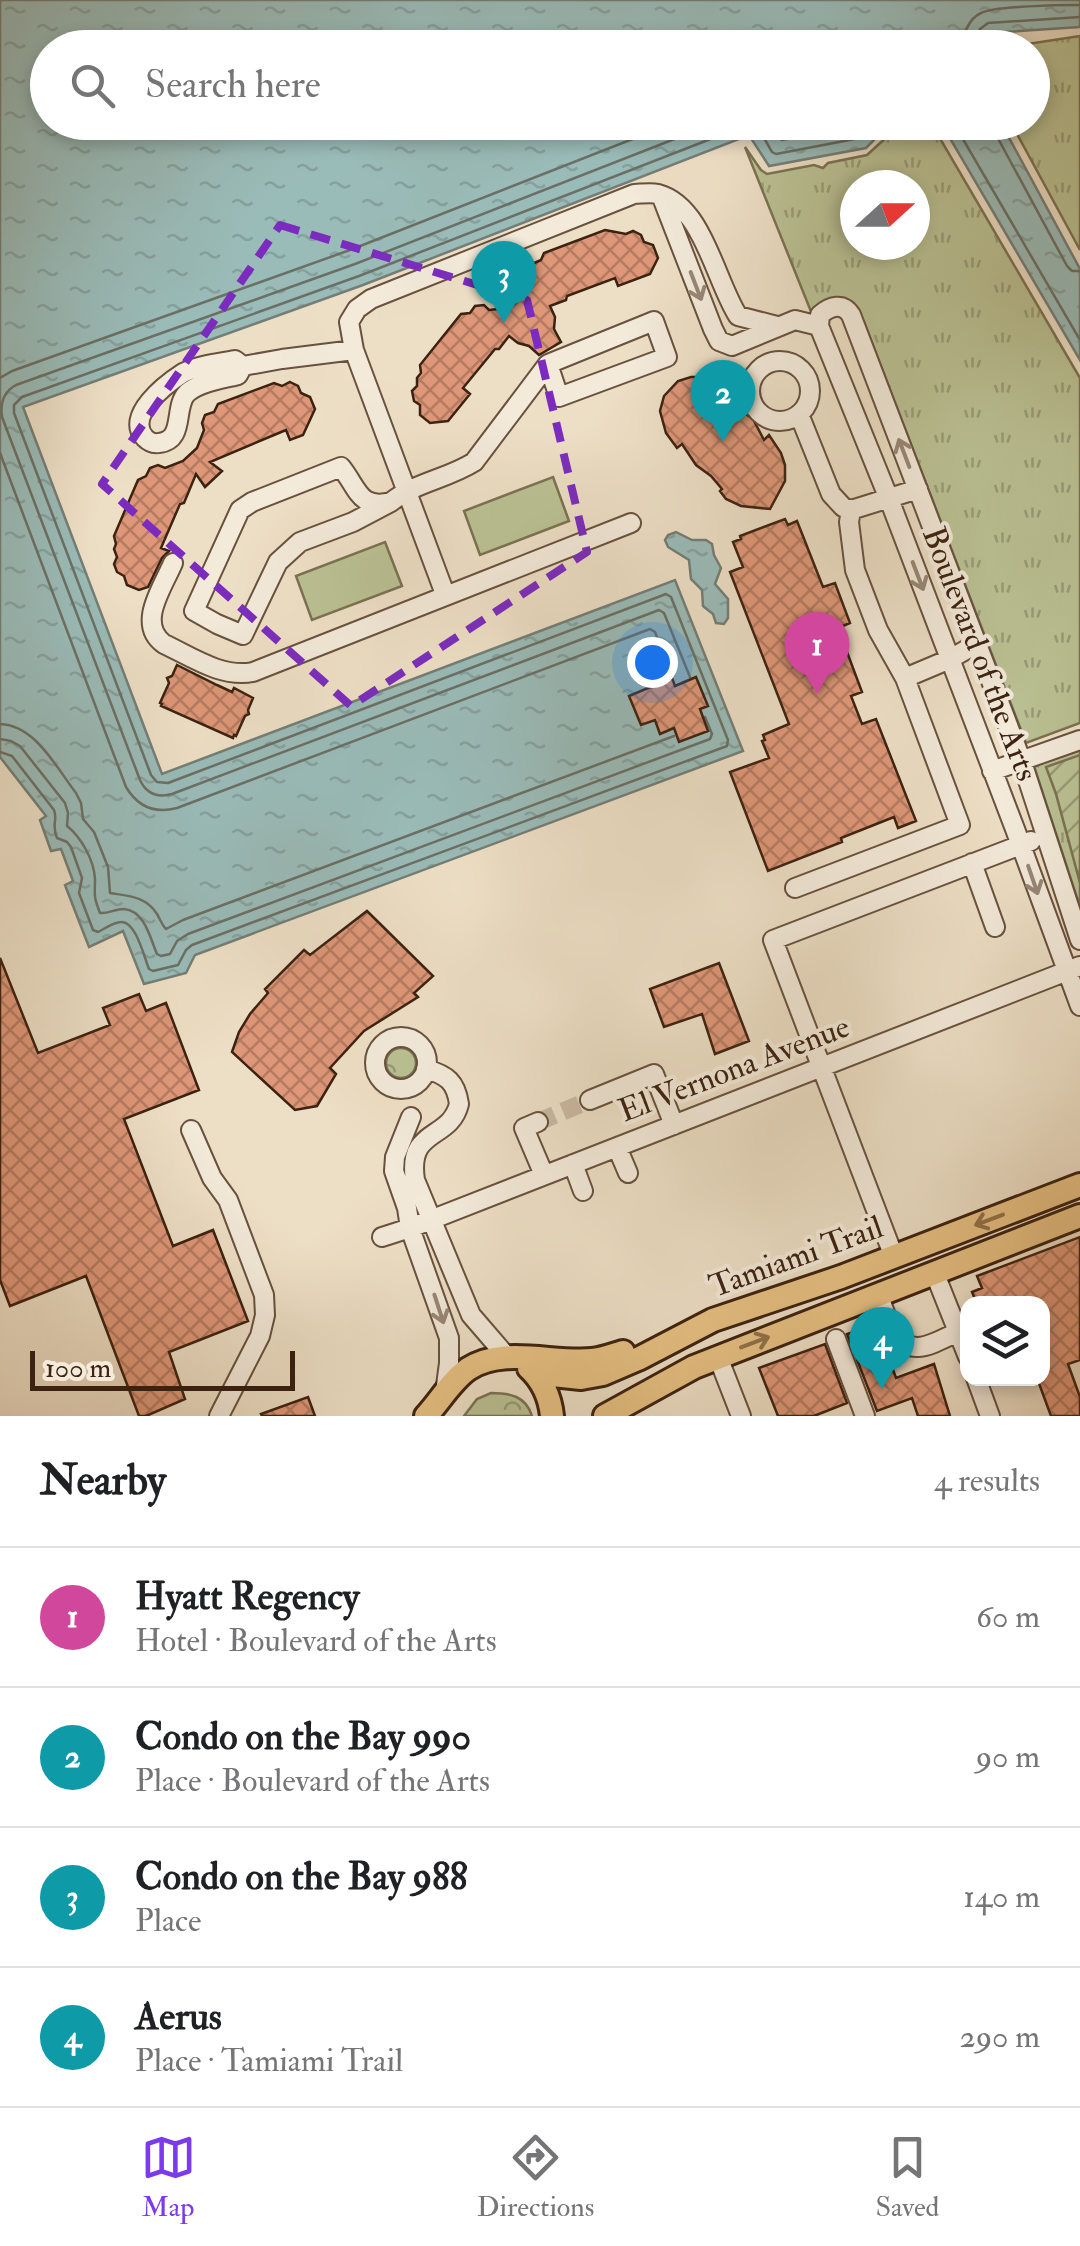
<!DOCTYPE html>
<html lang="en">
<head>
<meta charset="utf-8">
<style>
	:root { --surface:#fff; --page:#f6f6f6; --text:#202124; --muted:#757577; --line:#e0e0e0; --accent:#7c3aed }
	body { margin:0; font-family:"IM FELL Double Pica",serif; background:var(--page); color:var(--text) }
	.controls { position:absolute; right:30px; bottom:30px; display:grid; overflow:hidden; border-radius:20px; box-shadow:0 5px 15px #0003 }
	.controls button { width:90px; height:90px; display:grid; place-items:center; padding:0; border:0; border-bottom:2px solid var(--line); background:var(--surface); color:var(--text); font:50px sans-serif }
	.compass { position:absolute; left:840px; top:170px; width:90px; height:90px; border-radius:50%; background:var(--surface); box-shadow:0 5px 15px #0003; rotate:69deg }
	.scale { position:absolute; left:30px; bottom:25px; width:265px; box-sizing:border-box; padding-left:10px; border:5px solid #3c2211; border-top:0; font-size:28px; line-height:35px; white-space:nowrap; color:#3c2211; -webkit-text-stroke:8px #f3eada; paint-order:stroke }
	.you { position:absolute; left:652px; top:662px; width:35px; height:35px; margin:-25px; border:8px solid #fff; border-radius:50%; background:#1a73e8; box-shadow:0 0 0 15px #1a73e833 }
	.badge { display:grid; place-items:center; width:65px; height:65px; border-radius:50%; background:var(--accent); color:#fff; font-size:32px; font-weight:700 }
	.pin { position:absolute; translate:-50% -82px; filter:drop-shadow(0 2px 5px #0008) }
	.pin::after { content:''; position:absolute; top:52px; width:35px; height:30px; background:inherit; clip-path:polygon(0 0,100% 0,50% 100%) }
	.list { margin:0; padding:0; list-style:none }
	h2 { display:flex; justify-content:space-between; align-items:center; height:130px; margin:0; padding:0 40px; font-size:42px }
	h2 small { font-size:32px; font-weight:400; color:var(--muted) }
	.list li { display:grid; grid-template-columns:65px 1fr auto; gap:30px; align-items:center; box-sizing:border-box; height:140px; padding:0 40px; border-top:2px solid var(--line) }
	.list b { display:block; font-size:38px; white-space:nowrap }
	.list p { margin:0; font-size:32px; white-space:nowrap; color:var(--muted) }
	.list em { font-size:32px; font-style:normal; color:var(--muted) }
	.icon { flex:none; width:55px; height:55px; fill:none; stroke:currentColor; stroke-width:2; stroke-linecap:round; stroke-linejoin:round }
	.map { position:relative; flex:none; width:1080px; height:1416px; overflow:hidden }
	.search { position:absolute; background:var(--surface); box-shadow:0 5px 15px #0003; left:30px; right:30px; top:30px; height:110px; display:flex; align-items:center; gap:25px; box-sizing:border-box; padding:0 35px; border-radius:55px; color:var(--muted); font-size:38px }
	.sheet { height:690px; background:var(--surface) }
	nav { display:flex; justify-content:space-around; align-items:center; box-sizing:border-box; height:140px; border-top:2px solid var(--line); background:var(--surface); font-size:28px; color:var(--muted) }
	nav a { display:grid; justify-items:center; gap:5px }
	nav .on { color:var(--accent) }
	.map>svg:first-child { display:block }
</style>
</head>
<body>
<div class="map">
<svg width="1080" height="1416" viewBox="0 0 1080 1416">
	<defs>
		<pattern id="forest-crowns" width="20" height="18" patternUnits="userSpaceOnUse" patternTransform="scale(2.5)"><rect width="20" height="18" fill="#bac194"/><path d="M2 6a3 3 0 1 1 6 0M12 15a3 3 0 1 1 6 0" fill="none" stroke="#989c77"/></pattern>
		<pattern id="park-tufts" width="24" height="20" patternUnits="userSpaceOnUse" patternTransform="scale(2.5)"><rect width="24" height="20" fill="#bac194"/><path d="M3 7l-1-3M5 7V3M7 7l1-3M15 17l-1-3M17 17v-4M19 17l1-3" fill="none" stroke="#989c77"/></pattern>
		<pattern id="garden-furrows" width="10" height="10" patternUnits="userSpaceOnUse" patternTransform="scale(2.5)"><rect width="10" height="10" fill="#bac194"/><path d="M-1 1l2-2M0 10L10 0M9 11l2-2" fill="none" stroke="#989c77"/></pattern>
		<pattern id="water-ripples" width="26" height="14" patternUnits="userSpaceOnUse" patternTransform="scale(2.5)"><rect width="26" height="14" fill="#9abcb9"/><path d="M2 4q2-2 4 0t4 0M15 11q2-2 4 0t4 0" fill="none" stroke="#86a19e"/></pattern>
		<pattern id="building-cross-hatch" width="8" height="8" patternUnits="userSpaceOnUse" patternTransform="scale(2.5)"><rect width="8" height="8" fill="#de9778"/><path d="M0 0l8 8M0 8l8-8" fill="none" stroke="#b57b61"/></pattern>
	</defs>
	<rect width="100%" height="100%" fill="#eddfc6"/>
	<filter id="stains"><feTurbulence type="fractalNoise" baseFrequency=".002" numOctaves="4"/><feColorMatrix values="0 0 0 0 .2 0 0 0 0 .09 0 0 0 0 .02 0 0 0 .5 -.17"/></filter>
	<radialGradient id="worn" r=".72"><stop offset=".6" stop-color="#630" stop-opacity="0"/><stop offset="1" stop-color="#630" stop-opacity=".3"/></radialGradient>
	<path fill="#bac194" stroke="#7b7252" stroke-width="2.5" d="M553 477 569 521 480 555 464 511Z
		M385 542 402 586 312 620 296 576Z"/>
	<path fill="url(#forest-crowns)" stroke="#7b7252" stroke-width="2.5" d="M386 1063a15 15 0 1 1 30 0a15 15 0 1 1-30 0Z
		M491 1393C510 1393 526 1396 532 1416H464L477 1399Z"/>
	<path fill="url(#park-tufts)" stroke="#7b7252" stroke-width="2.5" fill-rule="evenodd" d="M1080 36V250L1011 123 1032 122V48L1007 47Z
		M902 123H931L1080 378V723L1026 743 864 322 855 306 812 314 745 147 761 170 767 174 814 165 823 168 828 163 867 155ZM855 185H915V245H855Z
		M1080 743V907L1032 760Z"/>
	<path fill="url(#garden-furrows)" stroke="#7b7252" stroke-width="2.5" d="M1080 755V883L1056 794 1046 767Z"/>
	<path fill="url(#water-ripples)" stroke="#747e76" stroke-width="2.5" d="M0 0H1080V27L990 33 983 48H48V122L891 123 866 148 769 166 749 135 363 285 23 407 162 774 675 580 743 751 195 955 186 973 144 984 123 931 89 947 65 885 73 881 61 849 51 851 40 820 46 816 0 757Z
		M941 123H1001L1080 269V360Z
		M676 532 692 540H706L712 544 714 555 721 568 715 584 728 599V618L724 624 716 623 713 614 703 606 702 590 691 579 689 560 668 547 665 540 668 535Z"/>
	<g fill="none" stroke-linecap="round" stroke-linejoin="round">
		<path stroke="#6b6f65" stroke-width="2.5" d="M962 48C963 35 968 19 981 13 994 6 1061 5 1080 5
			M974 48 980 29 988 23 1080 17
			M768 122 778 138 782 140 853 127 859 122
			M953 122 1080 340
			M993 122 994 131 1067 266 1072 271H1080
			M0 378 12 371 350 250 676 122
			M0 453 126 787C138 807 155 814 177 808L650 629 655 632 673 676
			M690 677 664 613 659 610 172 794C157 798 146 793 140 780L2 417C0 403 3 392 16 385L355 264 718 122
			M0 724C35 725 56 767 76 793L81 803 83 819 94 832 108 867 110 893C128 896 146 896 157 914 160 919 162 925 166 929L183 920 674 736
			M0 739 11 741 20 746 65 803 68 813 67 826C81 837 94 860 95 879 95 896 93 895 100 913 108 914 115 909 124 909 145 911 150 938 157 954L161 956 170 954 177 941 188 934 710 739 712 734 705 717
			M0 752 12 756 54 810C58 821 51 824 57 838L67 842 71 847 82 878 79 893 93 930 98 932C104 929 114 922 121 922 136 921 144 957 149 969L153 971 178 965 186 950 192 945 727 746 728 740 671 597 666 594 168 783 157 782 151 775 14 413V405L22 397 359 276 744 126C760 124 765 141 772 152L776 154 860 138 877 122"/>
	</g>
	<path fill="url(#building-cross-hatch)" stroke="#3c2211" stroke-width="2.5" d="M605 230 626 234 633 231 641 235 644 242 653 245 658 258 650 274 618 286 615 278 567 296 566 300 550 306 555 317 554 329 561 342 539 355 529 346 518 343 509 336 499 349H495L463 388 470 394 448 421 430 423 420 415V405L414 401 412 391 417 386V378L421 373 420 365 461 314 470 313 475 306 484 305 489 310 508 308 524 297 531 279 528 272 532 264 541 260 544 253Z
		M691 377H705L721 385 719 388 734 406 753 419 764 440 769 435 781 453 785 465V481L770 509 741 506 726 499 720 491 722 489 711 476 696 465 682 444 677 448 666 433 660 411 664 396 678 381Z
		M290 382 298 386 301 393 310 397 315 409 303 435 290 440 286 430 210 462 222 471 205 487 196 474 184 503 180 504 161 548 169 551 162 558 148 587 139 590 127 585 124 576 117 572 114 564 117 557 114 549 116 544 114 536 138 480 146 476 150 468 158 465 165 468 183 461 197 448 204 430 202 423 205 415 214 412 218 404 274 383 282 386Z
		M785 519 788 525 797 521 823 587 835 583 850 623 838 628 862 692 851 696 862 724 876 719 916 821 898 828 894 817 841 838 842 842 768 871 730 772 769 758 762 741 765 740 763 735 789 724 730 572 743 567 733 542 741 539 740 536Z
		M177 665 217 685 232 692 234 688 253 698 248 710 249 714 245 716 236 736 234 735 233 738 161 706 162 704 160 703 169 683 167 678 172 676Z
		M696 677 708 706 700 709 708 731 679 742 674 728 660 734 655 720 641 725 629 696 672 678 675 686Z
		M367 911 433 976 414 993 418 997 364 1031 330 1068 336 1074 317 1106 295 1110 232 1052 239 1032 250 1014 268 993 265 989 304 950 310 955Z
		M0 958 38 1053 110 1025 103 1008 139 994 146 1011 166 1003 199 1090 124 1119 173 1246 213 1230 248 1321 169 1352 185 1399 146 1416H139L86 1276 10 1306 0 1280Z
		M719 963 749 1041 715 1054 702 1014 664 1027 650 989Z
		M1080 1237V1360L1068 1364 1080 1397V1416H1051L1037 1378H1042V1304H977L972 1292 982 1288 977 1276Z
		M871 1326 880 1353 886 1350 896 1378 934 1364 950 1416H918L912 1398 877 1411 847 1334Z
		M825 1344 847 1403 814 1416H778L759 1368Z
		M308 1397 315 1416H262L261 1414Z"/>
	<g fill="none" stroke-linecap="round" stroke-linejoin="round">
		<path stroke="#cab9a2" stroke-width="18" stroke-dasharray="18 9" stroke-linecap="butt" d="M538 1122 590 1100"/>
		<defs>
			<path id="minor" d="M661 195 713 329 719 341 732 346 795 320 819 326
				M354 350 445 594
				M750 391a30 30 0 1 1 60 0a30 30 0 1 1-60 0Z
				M243 366 238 375C223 379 199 382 187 393 173 407 186 440 159 443 153 444 149 442 145 438 124 416 166 384 183 373 198 365 219 363 235 360L243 366 282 359 354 350 349 322 357 309 371 299 634 194C641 194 650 192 658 194 703 206 715 280 738 316L777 326
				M799 414 831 494 843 507 851 510 918 489
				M341 467C358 488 359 510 391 502L353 522 300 542 278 562 243 635 217 624 194 611 240 510 252 502Z
				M391 502C416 482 447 479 474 462L548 364 654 321 667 357 559 397 548 364
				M173 563C163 587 136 624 164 644 192 657 221 678 253 672L631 523
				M905 678 950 659 978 643
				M992 771 1080 740
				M972 863 995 927
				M795 888 960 825 905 678 878 630 855 570 849 522 851 510
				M1080 940 1022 762 851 315C843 302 830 306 820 315L819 326 889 499 1015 829 1080 1006
				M375 1063a26 26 0 1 1 52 0a26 26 0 1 1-52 0Z
				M426 1069C447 1075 456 1082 459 1104 450 1141 407 1127 415 1180L471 1315 508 1358
				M590 1100 654 1074 674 1125
				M411 1117 395 1157 394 1171 407 1208 410 1228 449 1338V1363L445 1393
				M538 1122 524 1128 544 1175
				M191 1130 212 1178 228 1200 264 1295 265 1315 260 1336 219 1416
				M617 1147 628 1173
				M573 1164 583 1191
				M382 1237 410 1228 1080 966
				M894 1257 773 940 1031 841
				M935 1274 968 1357
				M879 1296C886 1314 893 1348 918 1347 930 1347 946 1337 958 1332
				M836 1339 865 1416
				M718 1357 741 1416
				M976 1378 990 1416"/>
			<path id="major" d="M529 1368C543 1381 550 1397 552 1416
				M534 1373 581 1378 603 1374 638 1359 713 1320 841 1277 1080 1185
				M426 1416C440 1401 451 1381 468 1369 503 1346 553 1364 592 1360 603 1359 613 1355 623 1352
				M605 1416 694 1367 1080 1216"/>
		</defs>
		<use href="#minor" stroke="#68513e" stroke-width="22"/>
		<use href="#major" stroke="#3c2211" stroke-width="28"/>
		<use href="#minor" stroke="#f3eada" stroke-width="18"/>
		<use href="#major" stroke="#e6c083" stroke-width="22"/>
	</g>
	<defs><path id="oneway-shaft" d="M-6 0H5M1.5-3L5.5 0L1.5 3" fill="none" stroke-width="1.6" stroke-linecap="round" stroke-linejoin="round" transform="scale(2.5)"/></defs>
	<g stroke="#988676">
		<use href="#oneway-shaft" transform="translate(696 286) rotate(69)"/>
		<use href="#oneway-shaft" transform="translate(904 453) rotate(-111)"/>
		<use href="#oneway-shaft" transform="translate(918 576) rotate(69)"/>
		<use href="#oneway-shaft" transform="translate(1033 880) rotate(71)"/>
		<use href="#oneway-shaft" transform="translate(439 1309) rotate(72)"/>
	</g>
	<g stroke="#91714a">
		<use href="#oneway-shaft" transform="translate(989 1220) rotate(159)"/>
		<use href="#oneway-shaft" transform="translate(755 1342) rotate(-21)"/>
	</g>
	<path fill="none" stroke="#7b2cbf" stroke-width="8" stroke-dasharray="20 12" stroke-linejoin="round" d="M280 225 527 300 587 552 351 706 102 484Z"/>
	<g text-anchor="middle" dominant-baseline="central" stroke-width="8" stroke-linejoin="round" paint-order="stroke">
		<g font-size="32" fill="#3c2211" stroke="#f3eada">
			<text transform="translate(980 654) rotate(69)">Boulevard of the Arts</text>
			<text transform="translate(734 1069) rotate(-21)">El Vernona Avenue</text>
			<text transform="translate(796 1257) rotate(-20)">Tamiami Trail</text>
		</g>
	</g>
	<rect width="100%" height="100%" filter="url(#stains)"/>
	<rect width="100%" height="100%" fill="url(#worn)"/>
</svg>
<div class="controls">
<button><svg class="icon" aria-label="layers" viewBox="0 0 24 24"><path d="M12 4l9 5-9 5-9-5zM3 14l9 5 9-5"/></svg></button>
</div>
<svg class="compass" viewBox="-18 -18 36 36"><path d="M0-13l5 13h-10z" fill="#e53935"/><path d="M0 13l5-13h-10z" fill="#757577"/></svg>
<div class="scale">100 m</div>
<div class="you"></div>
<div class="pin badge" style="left:817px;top:694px;background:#d1479c">1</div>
<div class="pin badge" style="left:723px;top:442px;background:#0f9aa8">2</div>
<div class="pin badge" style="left:504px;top:323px;background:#0f9aa8">3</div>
<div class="pin badge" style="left:882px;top:1389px;background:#0f9aa8">4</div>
<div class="search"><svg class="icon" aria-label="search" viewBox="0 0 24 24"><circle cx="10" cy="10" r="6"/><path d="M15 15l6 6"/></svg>Search here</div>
</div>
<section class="sheet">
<h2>Nearby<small>4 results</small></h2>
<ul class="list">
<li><span class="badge" style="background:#d1479c">1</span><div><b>Hyatt Regency</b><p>Hotel · Boulevard of the Arts</p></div><em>60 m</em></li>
<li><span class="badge" style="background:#0f9aa8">2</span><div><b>Condo on the Bay 990</b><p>Place · Boulevard of the Arts</p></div><em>90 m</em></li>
<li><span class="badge" style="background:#0f9aa8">3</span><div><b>Condo on the Bay 988</b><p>Place</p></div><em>140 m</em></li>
<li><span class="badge" style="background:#0f9aa8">4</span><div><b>Aerus</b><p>Place · Tamiami Trail</p></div><em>290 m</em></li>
</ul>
</section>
<nav>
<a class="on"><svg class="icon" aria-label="map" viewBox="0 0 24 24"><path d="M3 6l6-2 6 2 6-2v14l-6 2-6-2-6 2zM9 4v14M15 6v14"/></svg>Map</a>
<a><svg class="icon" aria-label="directions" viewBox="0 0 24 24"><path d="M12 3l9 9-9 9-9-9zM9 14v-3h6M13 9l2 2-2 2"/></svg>Directions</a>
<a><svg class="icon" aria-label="saved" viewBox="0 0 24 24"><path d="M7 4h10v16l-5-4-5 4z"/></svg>Saved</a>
</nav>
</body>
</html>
